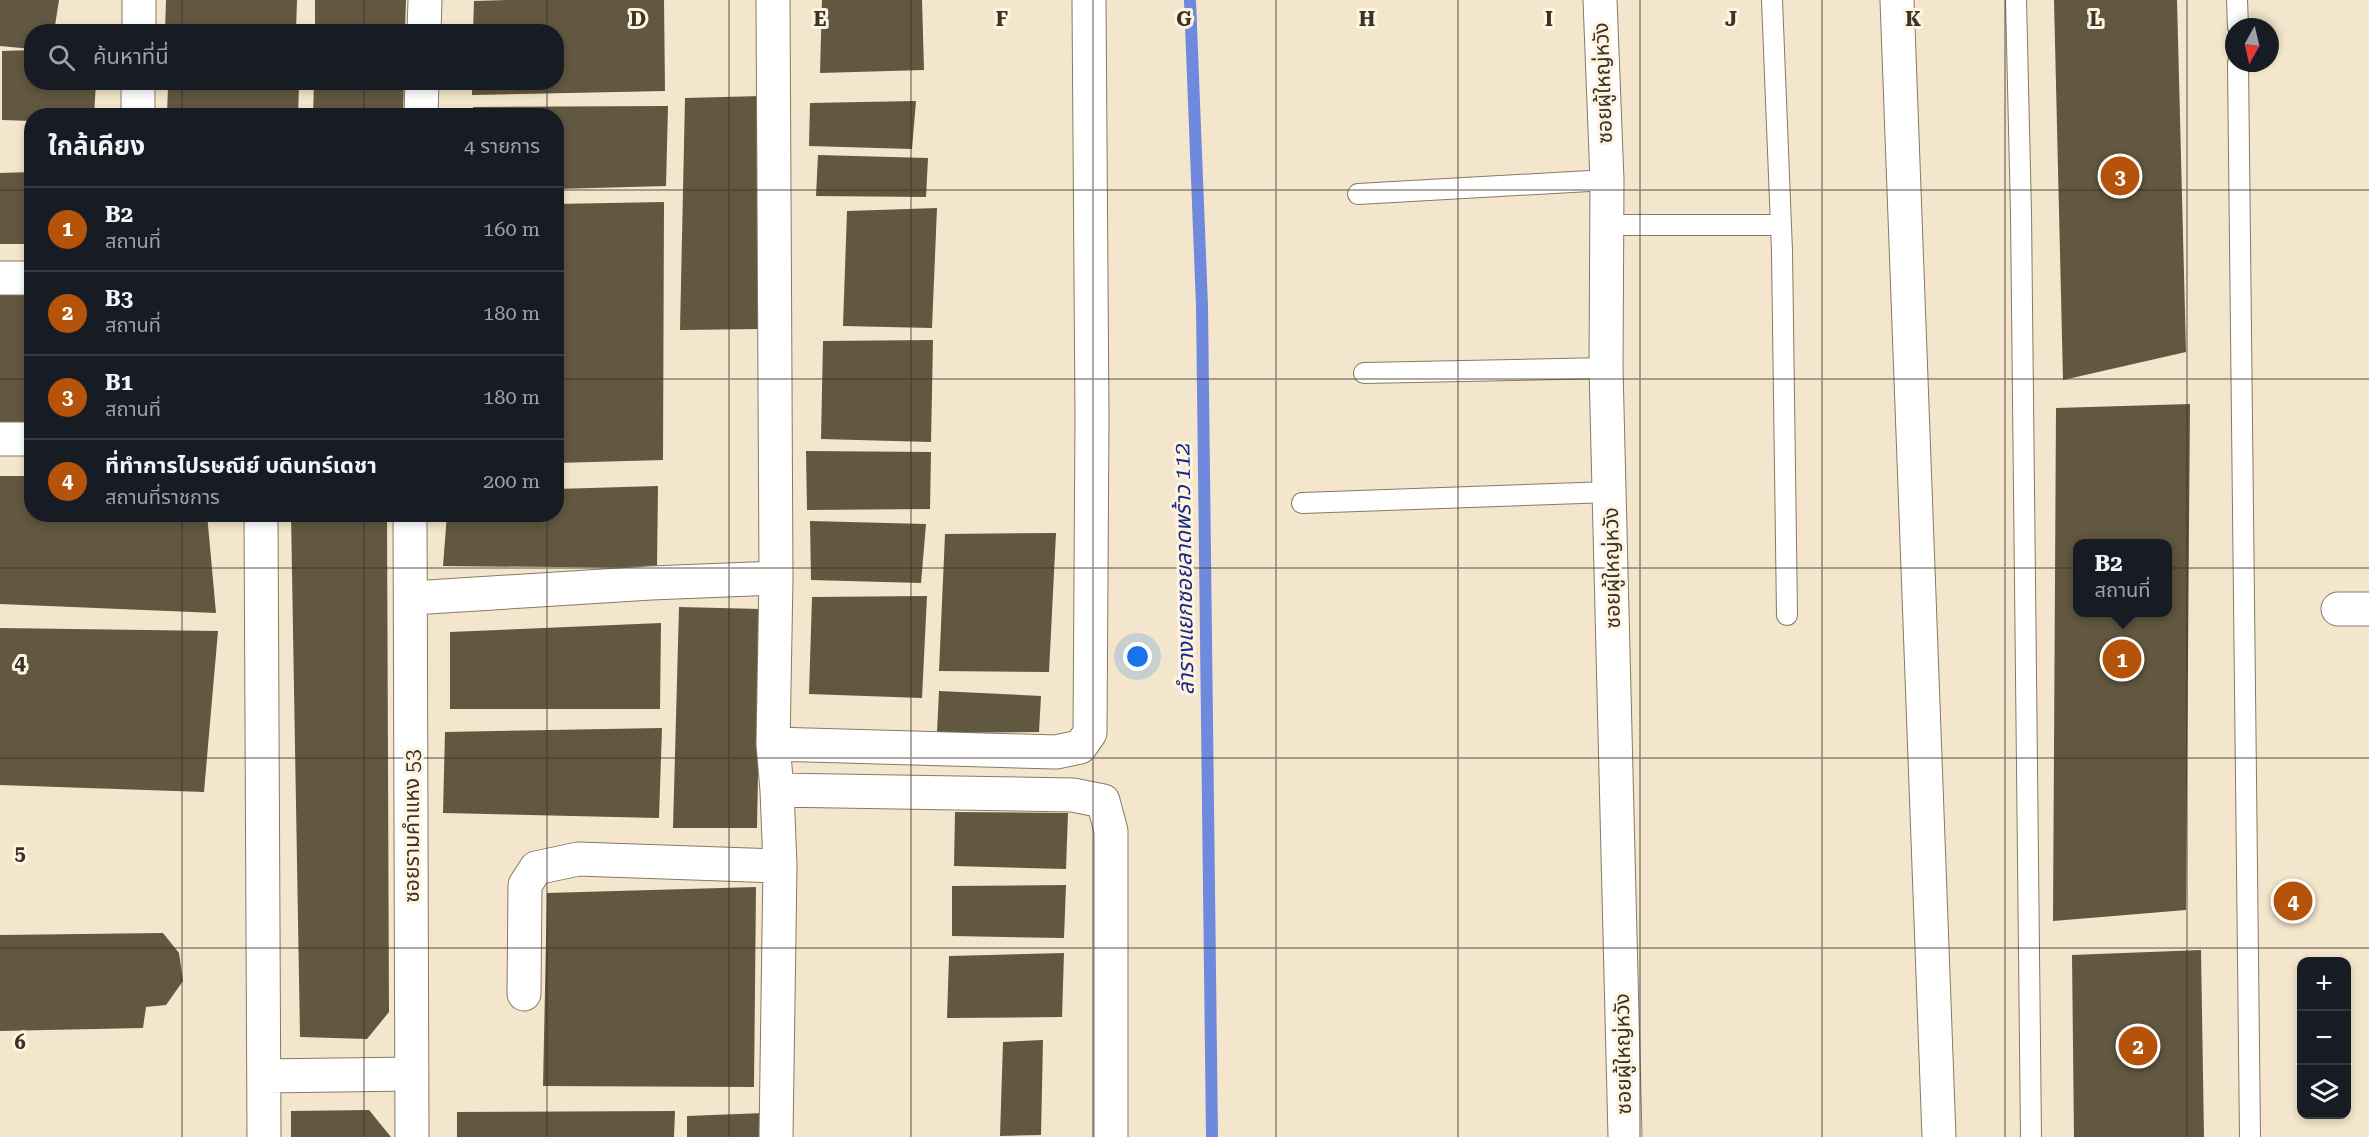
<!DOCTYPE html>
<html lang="th">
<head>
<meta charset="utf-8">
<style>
	:root { --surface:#171b24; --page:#242831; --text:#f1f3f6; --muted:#9ea1a6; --line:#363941; --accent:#b45309 }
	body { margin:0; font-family:"Roboto Serif","Noto Sans Thai",serif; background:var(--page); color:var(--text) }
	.controls { position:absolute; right:18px; bottom:18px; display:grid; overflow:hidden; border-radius:12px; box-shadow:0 3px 9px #0003 }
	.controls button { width:54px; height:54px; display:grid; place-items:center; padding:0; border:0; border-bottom:2px solid var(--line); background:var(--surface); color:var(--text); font:30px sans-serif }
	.compass { position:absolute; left:2225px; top:18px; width:54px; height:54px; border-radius:50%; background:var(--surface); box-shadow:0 3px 9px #0003; rotate:188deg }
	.you { position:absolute; left:1138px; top:657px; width:21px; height:21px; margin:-15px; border:4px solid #fff; border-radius:50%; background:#1a73e8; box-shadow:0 0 0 9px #1a73e833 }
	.badge { display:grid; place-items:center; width:39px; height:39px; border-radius:50%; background:var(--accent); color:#fff; font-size:20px; font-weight:700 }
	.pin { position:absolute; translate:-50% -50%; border:3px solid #fff; box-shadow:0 2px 6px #0006 }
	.popup { position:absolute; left:2073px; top:539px; width:99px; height:78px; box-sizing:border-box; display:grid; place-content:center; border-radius:12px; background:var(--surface); filter:drop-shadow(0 2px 4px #0005); font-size:20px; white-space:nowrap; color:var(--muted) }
	.popup b { font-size:22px; color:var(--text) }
	.popup::after { content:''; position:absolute; left:50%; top:100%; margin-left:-12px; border:12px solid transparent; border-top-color:var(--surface) }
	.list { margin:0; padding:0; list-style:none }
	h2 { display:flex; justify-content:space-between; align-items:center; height:78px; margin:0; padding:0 24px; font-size:26px }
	h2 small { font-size:20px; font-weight:400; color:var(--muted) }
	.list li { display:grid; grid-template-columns:39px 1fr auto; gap:18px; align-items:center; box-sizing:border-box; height:84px; padding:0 24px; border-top:2px solid var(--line) }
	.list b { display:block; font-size:22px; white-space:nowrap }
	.list p { margin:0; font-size:20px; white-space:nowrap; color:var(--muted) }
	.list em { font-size:20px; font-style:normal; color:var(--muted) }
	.icon { flex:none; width:33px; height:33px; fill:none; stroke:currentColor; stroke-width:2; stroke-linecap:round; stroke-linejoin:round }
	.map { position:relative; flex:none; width:2369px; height:1137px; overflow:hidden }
	.search { position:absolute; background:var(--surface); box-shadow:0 3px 9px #0003; left:24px; top:24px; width:540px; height:66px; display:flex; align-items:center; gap:15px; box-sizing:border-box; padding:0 21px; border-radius:24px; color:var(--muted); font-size:22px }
	.panel { position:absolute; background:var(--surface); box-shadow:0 3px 9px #0003; left:24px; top:108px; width:540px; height:414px; border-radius:24px }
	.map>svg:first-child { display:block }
</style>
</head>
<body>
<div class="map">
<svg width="2369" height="1137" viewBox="0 0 2369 1137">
	<rect width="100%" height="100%" fill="#f4e6cc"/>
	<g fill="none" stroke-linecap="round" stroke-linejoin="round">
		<path stroke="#6f8adc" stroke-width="12" d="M1190 0 1202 306 1212 1137"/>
	</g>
	<path fill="#625740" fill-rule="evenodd" d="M0 0H59L54 32H32V49L0 46Z
		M166 0H297L296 32H165Z
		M315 0H406L405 32H315Z
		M508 0H664L665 91 472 95V82H556V32H473L474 1Z
		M822 0H922L924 70 820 73Z
		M2054 0H2177L2186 352 2063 380Z
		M32 50V82H96L94 116H32V121L2 120V51Z
		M314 82H404L403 116H313Z
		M168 85 299 86 298 116H167Z
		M762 96 761 329 680 330 685 98Z
		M916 101 912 149 809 146 810 103Z
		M668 106 666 186 556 189V116H473V107Z
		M818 155 928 158 926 197 816 196Z
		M32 172V244H0V173Z
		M664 202 663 460 556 463V204Z
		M937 208 932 328 843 326 847 211Z
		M0 295H32V432H0Z
		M933 340 931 442 821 439 823 341Z
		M2190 404 2186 910 2053 921 2056 408ZM2077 544H2167V612H2077Z
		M806 451 931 452 930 509 807 510Z
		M0 476H32V514H207L216 613 0 604Z
		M658 486 657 568 443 566 447 514H556V489Z
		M291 514H387L389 1012 367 1039 300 1037Z
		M810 521 926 524 921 583 811 580Z
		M1056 533 1049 672 939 671 945 534Z
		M927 596 922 698 809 694 812 597Z
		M679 607 761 609 757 828H673Z
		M661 623 660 709H450V632Z
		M0 628 218 631 204 792 0 785Z
		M939 691 1041 696 1039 732 937 733Z
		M662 728 659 818 443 813 445 732Z
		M955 812 1068 813 1066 869 954 866Z
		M1066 885 1064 938 952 936V886Z
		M756 887 754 1087 543 1086 547 893Z
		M163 933 179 953 183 981 166 1005 146 1007 143 1028 0 1031V935Z
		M2201 950 2204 1137H2074L2072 955Z
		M1064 953 1062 1017 947 1018 949 956Z
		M1043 1040 1041 1135 1000 1136 1003 1042Z
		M369 1110 391 1137H291V1111Z
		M675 1111 674 1137H457V1112Z
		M765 1113 764 1137H687V1116Z"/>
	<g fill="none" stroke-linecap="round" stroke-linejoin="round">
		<defs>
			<path id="lane" d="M1772 0 1782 251 1787 615
				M2016 0 2021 213 2031 1137
				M2237 0 2238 27
				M2238 63 2250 1137
				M1358 194 1607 180
				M1607 225H1781
				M1364 373 1606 368
				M1302 503 1610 492"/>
			<path id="street" d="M773 0 776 578 773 744 777 790 780 866 776 1137
				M1600 0 1607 180 1606 368 1625 1137
				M1897 0 1939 1137
				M139 32V0
				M424 32 425 0
				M138 116V82
				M421 116 422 82
				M0 278H32
				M0 439H32
				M261 514 264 1137
				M410 514 412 1137
				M412 598 651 583 776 578
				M2338 609H2369
				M773 744 1056 752 1080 747 1090 733 1092 418 1089 0
				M777 790 1073 795 1103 801 1111 831V1137
				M524 994 525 885 536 868 578 859 780 866
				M264 1076 412 1074"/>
		</defs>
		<use href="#lane" stroke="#877a63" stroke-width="22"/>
		<use href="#street" stroke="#877a63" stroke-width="35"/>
		<use href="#lane" stroke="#fff" stroke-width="20"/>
		<use href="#street" stroke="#fff" stroke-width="33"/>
	</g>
	<path fill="none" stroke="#383228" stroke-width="1.5" stroke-opacity="0.55" d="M182 0V32M364 0V32M547 0V32M729 0V1137M911 0V1137M1093 0V1137M1276 0V1137M1458 0V1137M1640 0V1137M1822 0V1137M2005 0V1137M2187 0V1137M182 82V116M364 82V116M547 82V116M0 190H32M556 190H2369M0 379H32M556 379H2369M182 514V1137M364 514V1137M547 514V1137M0 568H2369M0 758H2369M0 948H2369"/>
	<g text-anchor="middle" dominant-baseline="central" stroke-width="6" stroke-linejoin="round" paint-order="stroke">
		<g font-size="21" fill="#383228" stroke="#fff4df">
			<text transform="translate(1603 83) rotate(-92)">ซอยผู้ใหญ่หวัง</text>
			<text transform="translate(1612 568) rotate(-91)">ซอยผู้ใหญ่หวัง</text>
			<text transform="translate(412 826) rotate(-90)">ซอยรามคำแหง 53</text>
			<text transform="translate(1623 1054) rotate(-91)">ซอยผู้ใหญ่หวัง</text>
		</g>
		<g font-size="22" font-style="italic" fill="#192987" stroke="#fff4df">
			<text transform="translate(1184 569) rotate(-91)">ลำรางแยกซอยลาดพร้าว 112</text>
		</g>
	</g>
	<g font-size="20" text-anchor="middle" font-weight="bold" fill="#383228" stroke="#fff4df" stroke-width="6" stroke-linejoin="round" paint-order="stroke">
		<text x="638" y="26">D</text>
		<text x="820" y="26">E</text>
		<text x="1002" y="26">F</text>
		<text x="1184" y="26">G</text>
		<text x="1367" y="26">H</text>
		<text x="1549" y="26">I</text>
		<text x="1731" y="26">J</text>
		<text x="1913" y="26">K</text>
		<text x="2096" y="26">L</text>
		<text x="20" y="670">4</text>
		<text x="20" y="860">5</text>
		<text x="20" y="1049">6</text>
	</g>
</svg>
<div class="controls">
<button>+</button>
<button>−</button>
<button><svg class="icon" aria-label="layers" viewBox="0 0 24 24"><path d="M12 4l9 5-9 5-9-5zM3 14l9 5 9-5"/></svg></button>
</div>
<svg class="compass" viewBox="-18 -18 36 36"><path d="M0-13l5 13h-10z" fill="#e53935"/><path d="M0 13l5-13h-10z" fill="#9ea1a6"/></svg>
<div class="you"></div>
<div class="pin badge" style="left:2122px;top:659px">1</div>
<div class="popup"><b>B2</b>สถานที่</div>
<div class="pin badge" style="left:2138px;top:1046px">2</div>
<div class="pin badge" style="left:2120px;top:176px">3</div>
<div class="pin badge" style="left:2293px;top:901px">4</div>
<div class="search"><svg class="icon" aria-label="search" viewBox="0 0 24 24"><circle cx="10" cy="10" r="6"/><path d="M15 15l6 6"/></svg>ค้นหาที่นี่</div>
<section class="panel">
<h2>ใกล้เคียง<small>4 รายการ</small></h2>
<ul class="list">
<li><span class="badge">1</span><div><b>B2</b><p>สถานที่</p></div><em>160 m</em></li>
<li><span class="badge">2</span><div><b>B3</b><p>สถานที่</p></div><em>180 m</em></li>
<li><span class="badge">3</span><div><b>B1</b><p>สถานที่</p></div><em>180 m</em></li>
<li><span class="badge">4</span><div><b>ที่ทำการไปรษณีย์ บดินทร์เดชา</b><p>สถานที่ราชการ</p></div><em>200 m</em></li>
</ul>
</section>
</div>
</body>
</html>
